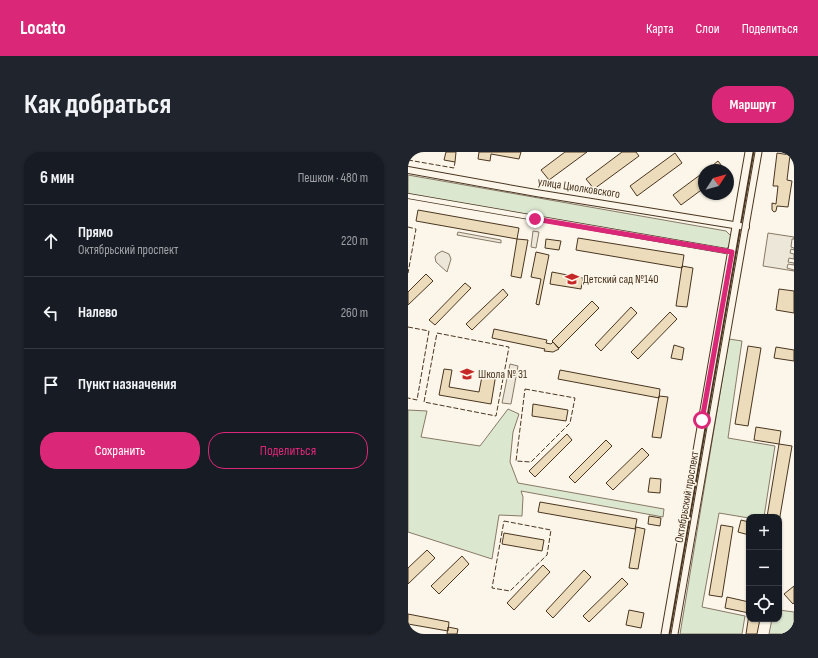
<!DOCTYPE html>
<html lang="ru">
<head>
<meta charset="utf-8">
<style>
	:root { --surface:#171b24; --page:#20242c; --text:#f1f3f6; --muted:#9ea1a6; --line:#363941; --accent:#db2777 }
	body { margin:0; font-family:"Sofia Sans Condensed",sans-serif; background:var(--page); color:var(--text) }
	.controls { position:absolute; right:12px; bottom:12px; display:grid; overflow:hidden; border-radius:8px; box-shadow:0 1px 3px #0004 }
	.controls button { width:36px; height:36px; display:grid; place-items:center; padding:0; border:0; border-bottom:1px solid var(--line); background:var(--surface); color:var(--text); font:20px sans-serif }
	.compass { position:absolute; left:290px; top:12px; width:36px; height:36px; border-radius:50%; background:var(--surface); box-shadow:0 1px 3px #0004; rotate:54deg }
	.stop { position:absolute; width:12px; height:12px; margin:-9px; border:3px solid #db2777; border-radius:50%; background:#fff }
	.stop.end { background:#db2777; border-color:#fff; box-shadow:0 1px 4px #0008 }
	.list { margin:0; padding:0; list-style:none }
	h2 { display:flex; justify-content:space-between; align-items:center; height:52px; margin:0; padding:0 16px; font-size:17px }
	h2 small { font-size:13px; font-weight:400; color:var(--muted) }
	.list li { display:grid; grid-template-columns:26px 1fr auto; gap:12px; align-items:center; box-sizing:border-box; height:72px; padding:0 16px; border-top:1px solid var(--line) }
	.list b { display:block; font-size:15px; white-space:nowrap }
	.list p { margin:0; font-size:13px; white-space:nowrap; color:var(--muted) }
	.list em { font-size:13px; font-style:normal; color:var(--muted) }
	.actions { display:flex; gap:8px; padding:12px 16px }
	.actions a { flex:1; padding:9px 0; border:1px solid var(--accent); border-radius:16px; text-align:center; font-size:14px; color:var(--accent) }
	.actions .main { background:var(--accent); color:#fff }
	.icon { flex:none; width:22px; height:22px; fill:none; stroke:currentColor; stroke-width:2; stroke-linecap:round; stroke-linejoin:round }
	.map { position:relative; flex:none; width:386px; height:482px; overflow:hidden; border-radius:16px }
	header { display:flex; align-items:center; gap:24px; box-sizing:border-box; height:56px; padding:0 20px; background:var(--accent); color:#fff }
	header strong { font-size:19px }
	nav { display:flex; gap:22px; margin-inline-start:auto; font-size:14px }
	.intro { display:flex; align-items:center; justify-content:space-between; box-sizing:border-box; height:96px; padding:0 24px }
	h1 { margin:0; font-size:28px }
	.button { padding:10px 18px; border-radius:16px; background:var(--accent); color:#fff; font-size:14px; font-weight:700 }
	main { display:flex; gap:24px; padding:0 24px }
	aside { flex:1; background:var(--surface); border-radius:16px; box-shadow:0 1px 3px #0004 }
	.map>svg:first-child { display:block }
</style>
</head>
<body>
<header>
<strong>Locato</strong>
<nav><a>Карта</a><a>Слои</a><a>Поделиться</a></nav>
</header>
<div class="intro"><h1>Как добраться</h1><a class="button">Маршрут</a></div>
<main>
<aside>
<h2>6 мин<small>Пешком · 480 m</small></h2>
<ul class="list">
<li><svg class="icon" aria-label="ahead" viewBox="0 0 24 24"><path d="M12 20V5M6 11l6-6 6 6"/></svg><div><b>Прямо</b><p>Октябрьский проспект</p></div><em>220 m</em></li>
<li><svg class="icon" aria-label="left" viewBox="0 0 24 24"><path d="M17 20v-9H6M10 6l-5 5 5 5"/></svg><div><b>Налево</b></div><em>260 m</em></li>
<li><svg class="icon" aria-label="arrive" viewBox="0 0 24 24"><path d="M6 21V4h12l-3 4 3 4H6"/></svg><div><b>Пункт назначения</b></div></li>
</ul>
<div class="actions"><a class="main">Сохранить</a><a>Поделиться</a></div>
</aside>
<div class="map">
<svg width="386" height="482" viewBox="0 0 386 482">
	<rect width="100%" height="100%" fill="#fbf6e9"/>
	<path fill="#dce7d0" stroke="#887966" d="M0 23 318 79 323 84C322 90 323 97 315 97L0 42Z
		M321 187 334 189 320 286 367 294 356 365 341 366 311 361 294 455 337 464 334 482H272Z
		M100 257 111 262 105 280 102 310 110 331 256 357 255 365 113 339 115 345 114 364 91 363 84 407 0 380V258L19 259 13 285 72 294Z
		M371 458 386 460V478H384V482H361L364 467H371Z"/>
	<path fill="#ede7d9" stroke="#887966" d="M125 79 131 80 128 96 123 95Z
		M50 80 93 88V91L49 83Z
		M360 81 386 85V87H384L383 95 386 96V98L383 97 382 101 386 102V107L381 106 380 110 386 111V113L380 112 379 116 386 118V119L355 114Z
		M34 99 41 102 43 107 39 120 28 110 27 105 29 102Z
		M102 212 110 214 103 252 94 251Z"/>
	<path fill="#ecdcbc" stroke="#4a3520" d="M38 0H48L47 10 36 8Z
		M71 0H113L111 7 83 2 82 9 70 7Z
		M157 0H179L141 28 133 18Z
		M214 0H228L231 4 186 37 178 27Z
		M267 1 274 11 229 44 222 34Z
		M369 1 382 3 379 28 384 29 380 55 369 54 368 59 366 60 364 58V51L368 52 370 34H365Z
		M310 9 317 18H299Z
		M296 20V36L273 53 265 43Z
		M10 58 111 76 109 87 8 69Z
		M170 86 276 103 274 116 168 98Z
		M109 87 120 88 113 126 103 124Z
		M138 87 153 89 151 98 137 96Z
		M128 100 141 103 131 153 128 152 133 127 123 125Z
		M274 114 285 116 279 155 268 154Z
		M144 120 175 126 173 137 142 132Z
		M18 122 25 129 0 153V140Z
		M57 131 63 136 27 173 21 168Z
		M95 137 100 143 64 178 58 172Z
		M371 137 386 139V161L368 158Z
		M184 149 191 156 151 196 144 189Z
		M223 155 229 161 193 199 187 193Z
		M262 160 269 167 230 207 223 200Z
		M86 177 139 188 138 191 143 192 145 190 151 197 145 200 136 199 137 197 84 186Z
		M266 193 276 196 274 208 263 206Z
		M340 194 353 196 340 274 327 272Z
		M368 195 386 198V209L366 206Z
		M36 217 44 218 41 235 71 240 75 219 88 222 83 252 31 243Z
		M152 218 252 237 251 246 150 227Z
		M251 244 260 245 253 286 244 285Z
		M125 252 160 258 158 269 124 264Z
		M348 275 373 279 371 292 346 288Z
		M159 282 164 288 127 325 121 319Z
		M198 288 204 294 167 331 161 325Z
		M371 292 384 294 371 370V365H359Z
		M234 296 241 303 205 338 198 331Z
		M242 326 253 327 252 341 240 340Z
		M132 350 229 367 227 377 130 360Z
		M241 364 253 366 252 374 240 372Z
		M333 368 341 370V383L330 380Z
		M313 373 325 375 314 445 301 443Z
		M228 375 237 377 230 417 221 416Z
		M96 381 136 388 134 399 94 392Z
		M19 398 27 406 0 432V416Z
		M54 404 61 412 31 442 23 434Z
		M135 413 142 420 106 458 99 451Z
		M176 418 183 425 145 466 138 459Z
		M214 426 220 432 181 470 175 464Z
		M386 434V451L385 452 376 442Z
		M319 445 341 450V461L317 456Z
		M221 458 236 461 233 476 218 473Z
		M0 462 41 470 40 479 0 472Z
		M341 462V467H352L349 482H338Z
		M40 475 50 477 49 482H39Z"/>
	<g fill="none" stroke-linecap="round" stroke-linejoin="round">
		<defs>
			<path id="minor" d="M0 44 324 100"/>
			<path id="tertiary" d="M0 18 128 41 338 75"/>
			<path id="secondary" d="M257 482 341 0
				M266 482 350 0"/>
		</defs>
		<use href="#minor" stroke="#4a3520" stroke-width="6"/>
		<use href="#tertiary" stroke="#4a3520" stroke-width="8"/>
		<use href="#secondary" stroke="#4a3520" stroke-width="9"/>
		<use href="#minor" stroke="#fbf6e9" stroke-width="4.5"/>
		<use href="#tertiary" stroke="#fbf6e9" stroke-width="6"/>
		<use href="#secondary" stroke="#fbf6e9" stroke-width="7"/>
		<path stroke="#4a3520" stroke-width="1" d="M263 482 347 0"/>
		<path stroke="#4a3520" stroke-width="1" stroke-dasharray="5 2" stroke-linecap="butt" d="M0 8 46 16 47 10
			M0 75 8 77 0 121
			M0 175 21 179 9 248 0 246
			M29 181 101 195 88 264 16 250Z
			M117 237 167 246 162 271 123 310 108 309Z
			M96 369 143 378 139 403 102 439 84 436Z"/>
	</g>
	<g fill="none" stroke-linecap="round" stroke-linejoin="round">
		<path stroke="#db2777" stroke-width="5" d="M127 67 324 100 294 268"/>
	</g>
	<defs>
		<symbol id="school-bare" viewBox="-9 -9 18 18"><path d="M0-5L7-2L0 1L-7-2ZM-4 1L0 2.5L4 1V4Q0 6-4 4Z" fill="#c62828" stroke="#fbf6e9" stroke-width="2.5" paint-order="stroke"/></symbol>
	</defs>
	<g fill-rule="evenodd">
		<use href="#school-bare" x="154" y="117" width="20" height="20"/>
		<use href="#school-bare" x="49" y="212" width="20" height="20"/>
	</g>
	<g text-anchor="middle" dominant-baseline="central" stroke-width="3" stroke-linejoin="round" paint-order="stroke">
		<g font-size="12" fill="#4a3520" stroke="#fbf6e9">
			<text transform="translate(171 36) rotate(9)">улица Циолковского</text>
			<text transform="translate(279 345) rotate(-80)">Октябрьский проспект</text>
		</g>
		<g font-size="12" fill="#4a3520" stroke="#fbf6e9" text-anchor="start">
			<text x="175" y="127">Детский сад №140</text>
			<text x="70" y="222">Школа № 31</text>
		</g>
	</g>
</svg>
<div class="controls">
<button>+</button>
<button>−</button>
<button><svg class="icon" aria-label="locate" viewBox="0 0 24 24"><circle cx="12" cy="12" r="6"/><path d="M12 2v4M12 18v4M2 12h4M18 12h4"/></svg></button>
</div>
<svg class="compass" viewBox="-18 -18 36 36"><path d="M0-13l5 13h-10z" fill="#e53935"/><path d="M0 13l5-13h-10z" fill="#9ea1a6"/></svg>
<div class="stop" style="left:294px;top:268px"></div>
<div class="stop end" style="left:127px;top:67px"></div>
</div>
</main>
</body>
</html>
